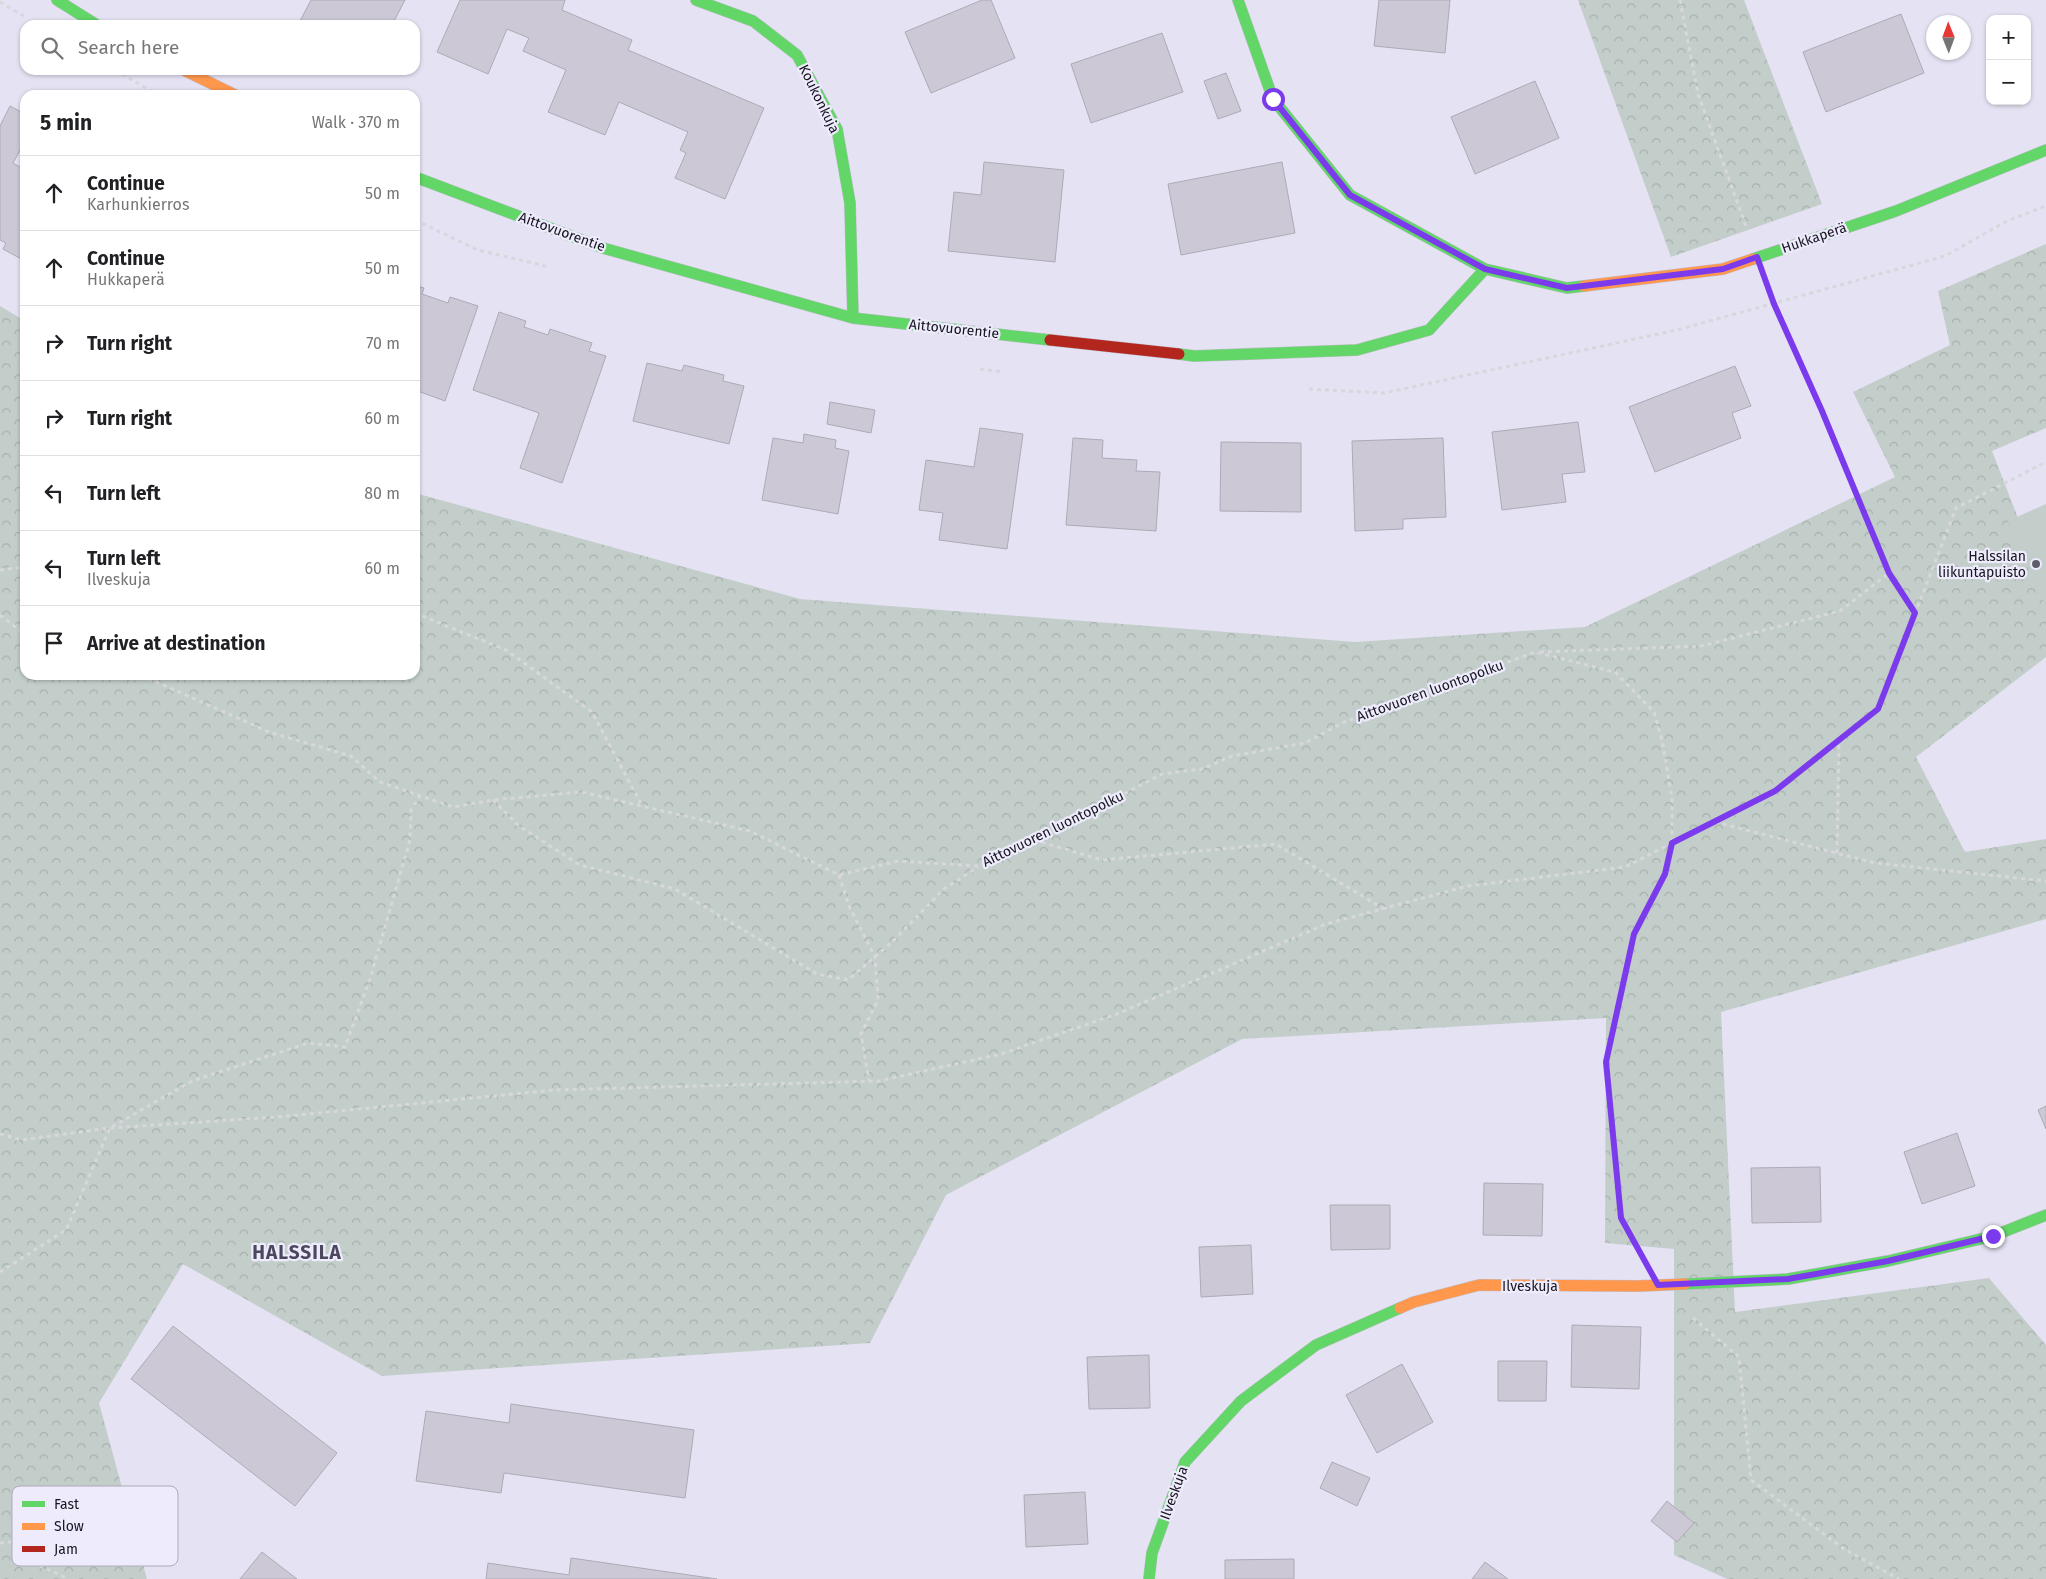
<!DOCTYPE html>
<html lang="en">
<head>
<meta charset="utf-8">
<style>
	:root { --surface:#fff; --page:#f2f2f2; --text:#202124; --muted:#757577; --line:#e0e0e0 }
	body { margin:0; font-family:"Fira Sans",sans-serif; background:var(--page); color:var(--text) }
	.controls { position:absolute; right:15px; top:15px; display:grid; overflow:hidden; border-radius:10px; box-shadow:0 1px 4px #0004 }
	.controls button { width:45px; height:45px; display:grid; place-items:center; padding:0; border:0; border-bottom:1px solid var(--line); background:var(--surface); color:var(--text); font:25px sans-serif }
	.compass { position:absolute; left:1926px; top:15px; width:45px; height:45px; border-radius:50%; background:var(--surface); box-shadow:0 1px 4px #0004; rotate:359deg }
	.stop { position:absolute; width:15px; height:15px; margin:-11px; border:4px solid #7c3aed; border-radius:50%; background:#fff }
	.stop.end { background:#7c3aed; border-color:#fff; box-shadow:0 1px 5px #0008 }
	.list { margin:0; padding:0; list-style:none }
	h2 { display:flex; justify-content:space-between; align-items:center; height:65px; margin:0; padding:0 20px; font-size:21px }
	h2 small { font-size:16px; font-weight:400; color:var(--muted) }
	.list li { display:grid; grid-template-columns:32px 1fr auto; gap:15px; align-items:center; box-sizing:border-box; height:75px; padding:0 20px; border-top:1px solid var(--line) }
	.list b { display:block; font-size:19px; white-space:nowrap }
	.list p { margin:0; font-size:16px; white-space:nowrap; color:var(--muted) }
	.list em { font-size:16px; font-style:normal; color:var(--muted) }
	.icon { flex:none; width:28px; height:28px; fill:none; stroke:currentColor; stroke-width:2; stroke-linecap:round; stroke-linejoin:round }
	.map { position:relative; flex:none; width:2046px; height:1579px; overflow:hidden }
	.search { position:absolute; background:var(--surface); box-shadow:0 1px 4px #0004; left:20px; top:20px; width:400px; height:55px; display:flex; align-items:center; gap:12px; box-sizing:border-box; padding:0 18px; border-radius:15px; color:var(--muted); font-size:19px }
	.panel { position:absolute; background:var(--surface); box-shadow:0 1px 4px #0004; left:20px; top:90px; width:400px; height:590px; border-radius:15px }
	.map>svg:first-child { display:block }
</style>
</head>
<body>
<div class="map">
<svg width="2046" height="1579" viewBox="0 0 2046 1579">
	<defs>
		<pattern id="forest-crowns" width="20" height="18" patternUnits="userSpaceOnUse" patternTransform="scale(1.25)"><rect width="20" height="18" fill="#c3ceca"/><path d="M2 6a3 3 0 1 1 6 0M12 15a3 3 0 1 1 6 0" fill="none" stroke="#a7b0ad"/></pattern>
	</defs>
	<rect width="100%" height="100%" fill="#e5e2f3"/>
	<path fill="url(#forest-crowns)" d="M1578 0H1744L1822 204 1671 257Z
		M2046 244V428L1992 451 2046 590V657L1916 757 1965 852 2046 839V919L1721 1012 1735 1312 1989 1278 2046 1345V1579H1727L1674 1555V1249L1605 1243 1606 1018 1242 1039 946 1195 870 1343 382 1376 183 1264 99 1403 147 1579H0V306L25 321V675H415V493L800 599 1355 642 1585 627 1895 477 1853 392 1950 345 1938 291Z"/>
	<path fill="#c3ceca" d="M2046 504V607L2008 521Z"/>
	<path fill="#cdc8d6" stroke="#adaab6" d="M311 0H405L392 25H307L300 21Z
		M460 0H565L562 10 632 40 628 50 764 108 725 199 675 178 686 153 680 150 688 132 619 102 605 135 548 112 566 70 523 51 529 38 507 29 488 74 437 52Z
		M982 0H991L1015 58 931 93 905 32Z
		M1379 0H1450L1445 53 1374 46Z
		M1901 14 1924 73 1826 112 1803 52Z
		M1162 33 1183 92 1091 123 1071 64Z
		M1226 73 1241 111 1218 119 1204 81Z
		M1535 81 1559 138 1475 174 1451 117Z
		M10 106 25 114V141L13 163 25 170V261L3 249 6 243 0 240V126Z
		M984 162 1064 170 1055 262 948 251 954 192 981 195Z
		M1282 162 1295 233 1181 255 1168 184Z
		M415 285 424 288 422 294 448 303 450 297 478 306 445 401 415 390Z
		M499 312 526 321 524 327 548 335 550 329 592 343 589 351 606 356 562 483 520 468 539 413 473 390Z
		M647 363 682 371 684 365 724 375 723 381 744 386 729 444 633 421Z
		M1735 366 1751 406 1732 413 1741 438 1655 472 1629 407Z
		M830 402 875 410 871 433 827 424Z
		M1578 422 1585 472 1562 474 1566 502 1502 510 1492 432Z
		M980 428 1023 434 1007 549 939 540 943 513 919 510 926 460 974 467Z
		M804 434 836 440 835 448 849 451 838 514 762 500 773 438 803 443Z
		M1073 438 1103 440 1102 458 1137 460 1136 471 1160 472 1156 531 1066 525Z
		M1443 438 1446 517 1403 519V529L1355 531 1352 441Z
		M1221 442 1301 443V512L1220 511Z
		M2046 1106V1129L2038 1110Z
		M1957 1133 1975 1186 1922 1204 1904 1152Z
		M1820 1167 1821 1222 1752 1223 1751 1168Z
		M1484 1183 1543 1184 1542 1236 1483 1235Z
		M1330 1205H1390V1249L1331 1250Z
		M1251 1245 1253 1294 1201 1297 1199 1247Z
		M1572 1325 1641 1327 1639 1389 1571 1387Z
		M173 1326 337 1453 295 1506 131 1379Z
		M1149 1355 1150 1408 1089 1409 1087 1357Z
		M1498 1361H1547L1546 1401H1498Z
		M1402 1364 1433 1422 1377 1453 1346 1395Z
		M511 1404 694 1430 685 1498 504 1473 501 1493 416 1481 426 1411 509 1423Z
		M1332 1462 1370 1478 1357 1506 1320 1488Z
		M1085 1492 1088 1544 1026 1547 1024 1495Z
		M1667 1501 1694 1523 1677 1542 1651 1521Z
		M262 1552 297 1579H240Z
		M571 1558 717 1579H486L488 1563 569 1575Z
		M1294 1559V1579H1225V1560Z
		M1485 1562 1508 1579H1472Z"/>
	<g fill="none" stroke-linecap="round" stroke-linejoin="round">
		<defs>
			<path id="fast" d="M57 0 97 25
				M696 0 753 21 797 55 837 129 850 203 853 318
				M1238 0 1273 99 1350 195 1485 269 1567 288 1584 286
				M415 177 603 248 853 318 1050 340
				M1753 259 1896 211 2046 150
				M1179 354 1194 356 1357 350 1429 330 1485 269
				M1685 1284 1788 1279 1888 1261 1993 1236 2046 1215
				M1149 1579 1152 1553 1185 1462 1241 1401 1316 1345 1400 1308"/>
			<path id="slow" d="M184 70 235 95
				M1584 286 1723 269 1753 259
				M1400 1308 1414 1302 1479 1285 1639 1286 1685 1284"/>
			<path id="jam" d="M1050 340 1179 354"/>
		</defs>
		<use href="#fast" stroke="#c0becb" stroke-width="12"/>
		<use href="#slow" stroke="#c0becb" stroke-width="12"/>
		<use href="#jam" stroke="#c0becb" stroke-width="12"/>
		<path stroke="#d7d7dc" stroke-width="3" stroke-dasharray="4 4" stroke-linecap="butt" d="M1680 0 1698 94 1746 226
			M0 2 27 18
			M115 70 158 95
			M415 220 478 250 550 267
			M1768 288 1822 411 1889 573 1915 612
			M980 369 1003 372
			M1309 389 1384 393 1677 330 1945 256 2007 221 2046 206
			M0 570 25 567
			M415 613 506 650 592 712 641 804
			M0 615 25 634
			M1540 652 1701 646 1840 611 1889 573
			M141 675 269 732 351 756 380 782 453 807 493 800 581 792 750 831 839 875 898 861 979 866 1034 839 1055 824 1107 803 1162 774 1202 769 1232 756 1305 743 1342 723 1535 652 1615 672 1654 712 1662 740 1672 798V843L1665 874 1635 934 1606 1062 1621 1218 1640 1251
			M493 800 519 826 580 865 675 889 817 974 848 980 892 942 944 889 978 867
			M1715 822 1875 863 2046 881
			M1034 840 1102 860 1276 844 1384 909
			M1837 853 1839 741
			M839 875 849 906 875 957 878 1000 861 1034 869 1081
			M0 1134 21 1140 110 1128 277 1117 555 1090 879 1081 1001 1054 1117 1014 1326 924 1468 886 1625 867 1775 791 1878 709 1956 508 2046 462
			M0 1272 66 1230 110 1128 192 1081 308 1043 345 1047 370 979 410 840 411 810 420 796
			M1693 1318 1739 1357 1751 1480 1844 1549 1899 1579
			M0 1543 11 1542 38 1565 69 1579"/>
		<use href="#fast" stroke="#63d668" stroke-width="11"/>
		<use href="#slow" stroke="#ff974d" stroke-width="11"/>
		<use href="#jam" stroke="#b3261e" stroke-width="11"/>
	</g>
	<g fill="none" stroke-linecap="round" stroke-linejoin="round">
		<path stroke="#7c3aed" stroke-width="6" d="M1273 99 1350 195 1485 269 1567 288 1723 269 1757 257 1774 304 1822 411 1889 573 1915 613 1878 709 1775 791 1672 843 1665 874 1634 934 1606 1062 1621 1218 1658 1285 1788 1279 1888 1261 1993 1236"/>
	</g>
	<circle fill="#5e5d69" stroke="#eeebfd" stroke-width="2" cx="2036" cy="564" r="5"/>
	<g text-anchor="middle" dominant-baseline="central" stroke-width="4.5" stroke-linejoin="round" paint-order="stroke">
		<g font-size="14" fill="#16151e" stroke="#eeebfd">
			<text transform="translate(819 99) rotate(64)">Koukonkuja</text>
			<text transform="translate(562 232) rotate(20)">Aittovuorentie</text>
			<text transform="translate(1814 238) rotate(-19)">Hukkaperä</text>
			<text transform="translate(954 329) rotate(6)">Aittovuorentie</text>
			<text transform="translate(1430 691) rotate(-20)">Aittovuoren luontopolku</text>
			<text transform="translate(1053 829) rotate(-26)">Aittovuoren luontopolku</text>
			<text x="1530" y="1286">Ilveskuja</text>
			<text transform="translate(1174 1493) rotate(-70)">Ilveskuja</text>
		</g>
		<g font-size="14" fill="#16151e" stroke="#eeebfd" text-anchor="end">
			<text x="2026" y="556">Halssilan<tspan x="2026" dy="16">liikuntapuisto</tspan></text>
		</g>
		<g font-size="19" font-weight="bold" letter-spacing="1" fill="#4b475e" stroke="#eeebfd">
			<text x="297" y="1252">HALSSILA</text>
		</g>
	</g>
	<rect x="12" y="1486" width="166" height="80" rx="8" fill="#eeebfd" stroke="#adabba" stroke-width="1"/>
	<rect x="22" y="1501" width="23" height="6" fill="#63d668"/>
	<rect x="22" y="1523" width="23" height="7" fill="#ff974d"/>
	<rect x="22" y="1546" width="23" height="6" fill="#b3261e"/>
	<g font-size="14" fill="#16151e">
		<text x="54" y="1509">Fast</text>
		<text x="54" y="1531">Slow</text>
		<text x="54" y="1554">Jam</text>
	</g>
</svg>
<div class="controls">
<button>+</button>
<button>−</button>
</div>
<svg class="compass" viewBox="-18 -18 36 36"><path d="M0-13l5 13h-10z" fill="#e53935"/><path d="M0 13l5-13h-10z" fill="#757577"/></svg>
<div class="stop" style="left:1273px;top:99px"></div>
<div class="stop end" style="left:1993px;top:1236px"></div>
<div class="search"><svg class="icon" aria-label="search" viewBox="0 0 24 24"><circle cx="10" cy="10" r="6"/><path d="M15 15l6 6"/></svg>Search here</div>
<section class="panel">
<h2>5 min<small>Walk · 370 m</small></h2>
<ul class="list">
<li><svg class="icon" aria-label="ahead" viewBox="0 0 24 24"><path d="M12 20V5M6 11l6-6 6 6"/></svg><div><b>Continue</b><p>Karhunkierros</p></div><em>50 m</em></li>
<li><svg class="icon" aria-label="ahead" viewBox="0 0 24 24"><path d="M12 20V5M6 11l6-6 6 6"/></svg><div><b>Continue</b><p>Hukkaperä</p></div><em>50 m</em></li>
<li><svg class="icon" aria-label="right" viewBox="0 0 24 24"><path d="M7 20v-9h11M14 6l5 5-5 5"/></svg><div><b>Turn right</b></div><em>70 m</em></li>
<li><svg class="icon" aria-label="right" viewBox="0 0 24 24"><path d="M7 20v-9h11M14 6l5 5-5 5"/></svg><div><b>Turn right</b></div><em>60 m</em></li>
<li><svg class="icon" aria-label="left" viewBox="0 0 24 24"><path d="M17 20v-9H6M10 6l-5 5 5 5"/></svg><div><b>Turn left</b></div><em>80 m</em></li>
<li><svg class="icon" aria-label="left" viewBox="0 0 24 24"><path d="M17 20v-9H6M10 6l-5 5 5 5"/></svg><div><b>Turn left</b><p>Ilveskuja</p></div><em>60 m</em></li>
<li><svg class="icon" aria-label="arrive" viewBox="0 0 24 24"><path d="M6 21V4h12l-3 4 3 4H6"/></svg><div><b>Arrive at destination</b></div></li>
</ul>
</section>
</div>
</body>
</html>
